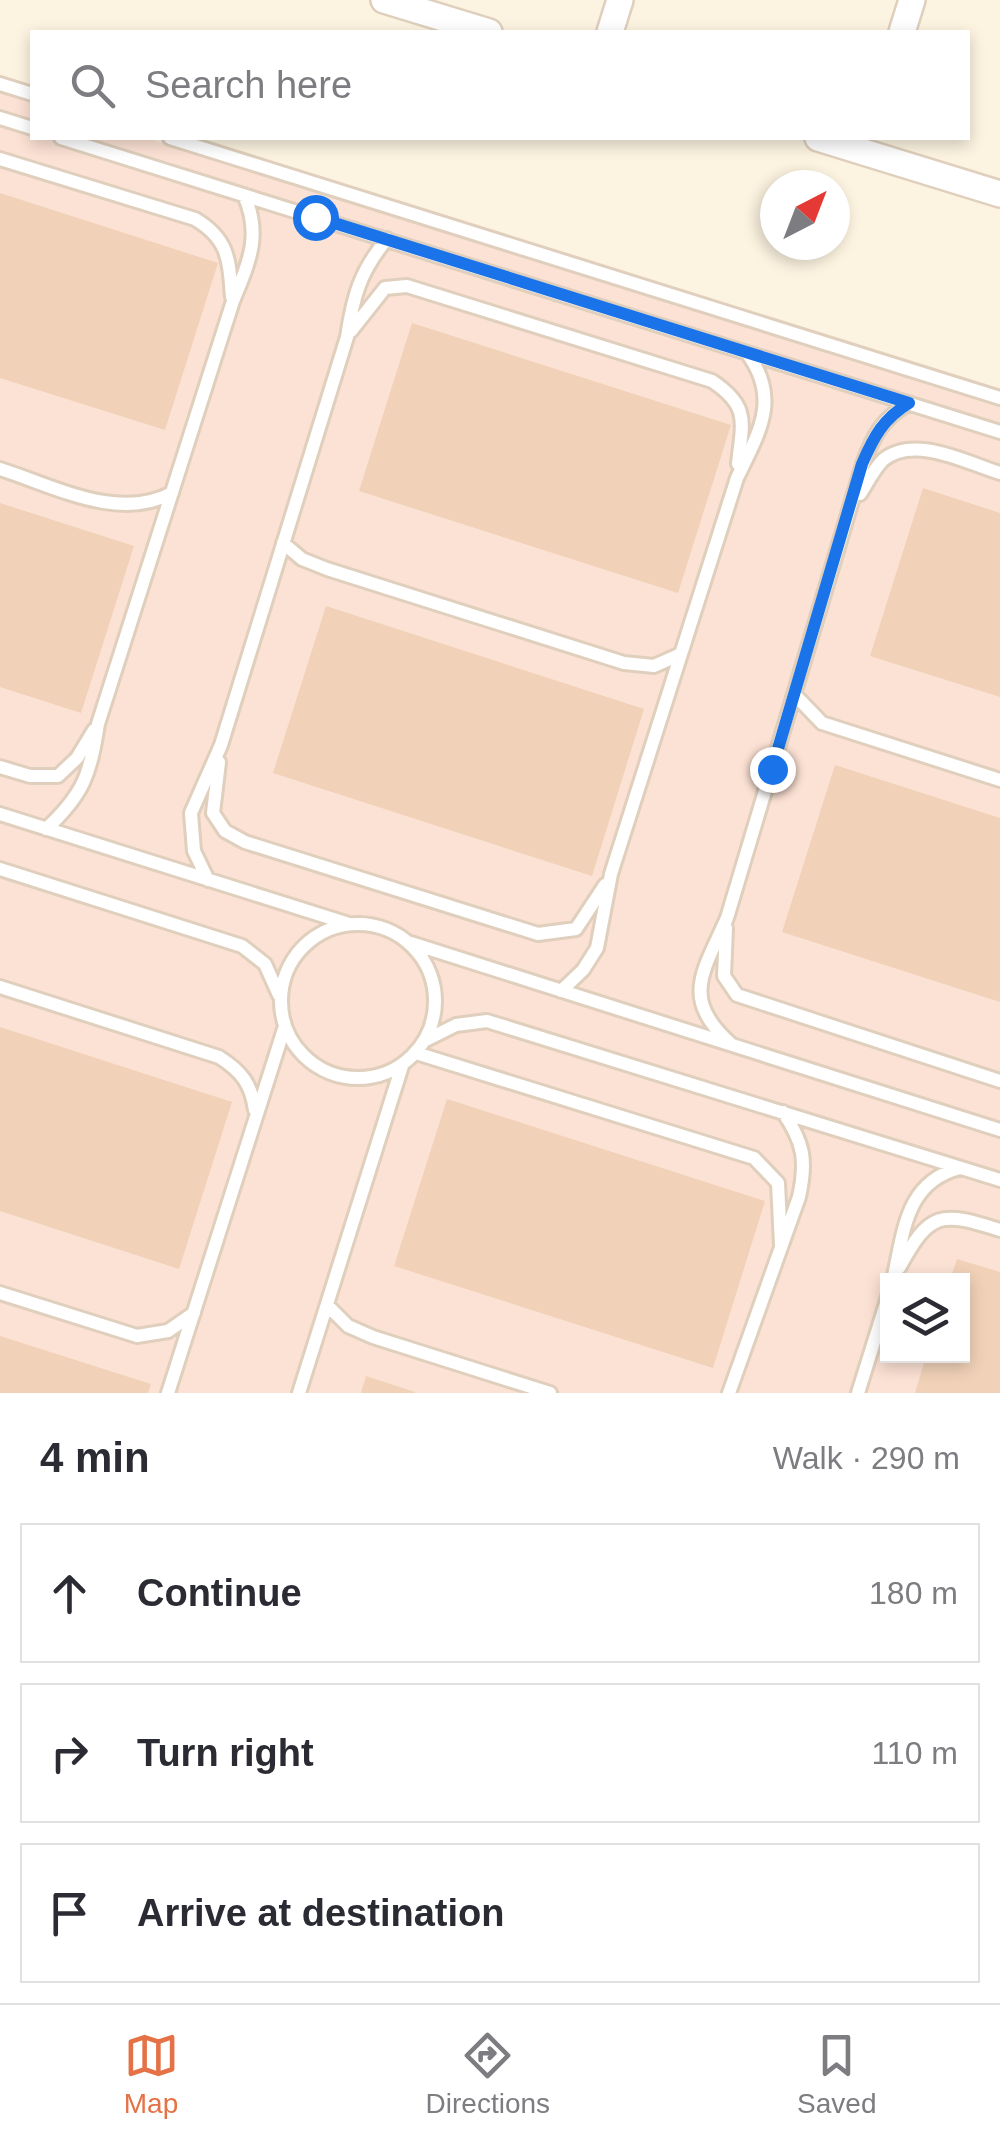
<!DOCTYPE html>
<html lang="en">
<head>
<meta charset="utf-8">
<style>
	:root { --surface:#fff; --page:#f2f2f3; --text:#2b2b33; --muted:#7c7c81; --line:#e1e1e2; --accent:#e57246 }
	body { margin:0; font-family:Arial,sans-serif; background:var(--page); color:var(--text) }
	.controls { position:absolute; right:30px; bottom:30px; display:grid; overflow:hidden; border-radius:0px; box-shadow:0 5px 15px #0003 }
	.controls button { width:90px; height:90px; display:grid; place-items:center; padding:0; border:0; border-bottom:2px solid var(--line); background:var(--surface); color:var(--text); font:50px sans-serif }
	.compass { position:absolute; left:760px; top:170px; width:90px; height:90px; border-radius:50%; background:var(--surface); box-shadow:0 5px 15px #0003; rotate:42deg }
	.stop { position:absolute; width:30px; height:30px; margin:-22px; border:8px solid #1a73e8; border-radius:50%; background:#fff }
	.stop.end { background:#1a73e8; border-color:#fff; box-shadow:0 2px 10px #0008 }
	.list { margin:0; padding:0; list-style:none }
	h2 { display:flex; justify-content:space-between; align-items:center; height:130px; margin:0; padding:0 40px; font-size:42px }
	h2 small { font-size:32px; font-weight:400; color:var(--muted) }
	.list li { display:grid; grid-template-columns:65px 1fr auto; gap:30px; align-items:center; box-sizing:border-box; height:140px; margin:0 20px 20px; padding:0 20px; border:2px solid var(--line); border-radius:0px }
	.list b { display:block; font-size:38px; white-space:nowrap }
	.list em { font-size:32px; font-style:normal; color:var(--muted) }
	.icon { flex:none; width:55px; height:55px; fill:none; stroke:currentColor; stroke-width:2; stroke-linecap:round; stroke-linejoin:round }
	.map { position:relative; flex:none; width:1000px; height:1393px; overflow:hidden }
	.search { position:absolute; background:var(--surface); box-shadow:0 5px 15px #0003; left:30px; right:30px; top:30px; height:110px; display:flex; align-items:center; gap:25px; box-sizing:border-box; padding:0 35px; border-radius:0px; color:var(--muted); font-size:38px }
	.sheet { height:610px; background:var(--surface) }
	nav { display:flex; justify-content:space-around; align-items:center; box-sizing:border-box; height:140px; border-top:2px solid var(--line); background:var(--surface); font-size:28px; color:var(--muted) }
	nav a { display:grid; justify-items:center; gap:5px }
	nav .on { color:var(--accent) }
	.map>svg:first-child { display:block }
</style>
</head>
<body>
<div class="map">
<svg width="1000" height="1393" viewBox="0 0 1000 1393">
	<rect width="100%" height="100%" fill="#fcf3e0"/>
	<path fill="#fce2d4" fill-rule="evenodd" d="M0 92 32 102V138H146L1000 405V1393H0ZM888 1280H962V1356H888Z"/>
	<path fill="#f1d2b8" d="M0 193 218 263 165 430 0 378Z
		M412 323 731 425 678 593 359 491Z
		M923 488 1000 513V697L870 656Z
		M0 503 134 546 81 713 0 687Z
		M326 606 644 709 592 876 273 773Z
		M835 765 1000 818V1002L782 932Z
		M0 1027 232 1102 179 1269 0 1211Z
		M447 1099 765 1201 713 1368 394 1266Z
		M957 1259 1000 1272V1393H915L926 1356H962V1280H950Z
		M0 1336 151 1384 148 1393H0Z
		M366 1376 415 1392V1393H361Z"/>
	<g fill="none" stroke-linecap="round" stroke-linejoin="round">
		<defs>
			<path id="lane" d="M0 84 32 94
				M0 118 32 128
				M61 138 1000 432
				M170 138 1000 398
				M0 159 195 219C229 239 229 260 232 297
				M351 331 385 288 407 286 712 381C751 407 742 423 738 464
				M0 469C54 486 118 522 172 493
				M860 494C867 483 874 469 883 460 914 434 967 463 1000 473
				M283 543 302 559 327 569 624 663 654 666 681 654
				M795 695 822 723 1000 780
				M219 762 213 813 225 831 245 842 538 934 576 929 605 885
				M0 767 30 776H58L77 758 94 730
				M0 814 346 923
				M46 829C84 794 90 774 98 724L233 301C249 262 262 235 244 195
				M0 869 242 946 265 964 279 995
				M208 880 194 851 191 813 221 745 347 337C353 297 360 271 387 239
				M281 1001a77 77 0 1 1 154 0a77 77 0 1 1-154 0Z
				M726 928 724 976 737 995 1000 1081
				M411 943 1000 1130
				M0 987 219 1057C241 1071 251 1083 255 1110
				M561 991 583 970 597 948 611 874 737 478C759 432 781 399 747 353
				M426 1040 456 1025 487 1021 1000 1180
				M731 1044C680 999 703 972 727 918L863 464C873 436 882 419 909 403
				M416 1053 754 1158 778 1183 781 1245
				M899 1268C930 1211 940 1211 1000 1230
				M893 1280C904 1232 905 1182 960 1168
				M0 1293 137 1336 168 1331 194 1313
				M327 1305 348 1326 373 1337 550 1393
				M168 1393 284 1029
				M299 1393 402 1066
				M729 1393 799 1197C807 1161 804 1143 783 1112
				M858 1393 888 1297"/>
			<path id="street" d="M384 0 489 32
				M610 32 620 0
				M902 32 912 0
				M818 138 1000 194"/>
		</defs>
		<use href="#lane" stroke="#dfcfbc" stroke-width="18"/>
		<use href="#street" stroke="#dfcfbc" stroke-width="30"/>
		<use href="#lane" stroke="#fff" stroke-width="12"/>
		<use href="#street" stroke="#fff" stroke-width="25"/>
	</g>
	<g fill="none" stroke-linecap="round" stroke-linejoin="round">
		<path stroke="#1a73e8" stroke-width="12" d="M315 217 909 403C883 419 874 436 862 464L772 769"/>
	</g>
</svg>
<div class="controls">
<button><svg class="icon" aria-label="layers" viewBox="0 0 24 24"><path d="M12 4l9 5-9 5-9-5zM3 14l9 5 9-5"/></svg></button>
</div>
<svg class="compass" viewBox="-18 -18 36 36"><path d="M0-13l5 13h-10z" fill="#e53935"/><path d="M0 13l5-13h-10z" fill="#7c7c81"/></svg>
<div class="stop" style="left:315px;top:217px"></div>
<div class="stop end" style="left:772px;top:769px"></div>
<div class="search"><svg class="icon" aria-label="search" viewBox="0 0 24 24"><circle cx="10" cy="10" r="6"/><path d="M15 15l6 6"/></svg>Search here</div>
</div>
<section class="sheet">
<h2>4 min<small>Walk · 290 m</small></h2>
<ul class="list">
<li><svg class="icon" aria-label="ahead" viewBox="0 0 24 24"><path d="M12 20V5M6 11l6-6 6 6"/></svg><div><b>Continue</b></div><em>180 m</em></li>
<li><svg class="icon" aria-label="right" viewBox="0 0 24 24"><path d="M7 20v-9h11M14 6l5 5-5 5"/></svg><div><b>Turn right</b></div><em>110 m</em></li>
<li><svg class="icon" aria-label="arrive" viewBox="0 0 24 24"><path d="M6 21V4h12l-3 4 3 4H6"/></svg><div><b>Arrive at destination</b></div></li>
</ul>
</section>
<nav>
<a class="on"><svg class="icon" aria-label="map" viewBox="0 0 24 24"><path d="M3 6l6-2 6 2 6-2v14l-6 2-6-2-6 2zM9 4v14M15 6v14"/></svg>Map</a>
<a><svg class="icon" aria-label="directions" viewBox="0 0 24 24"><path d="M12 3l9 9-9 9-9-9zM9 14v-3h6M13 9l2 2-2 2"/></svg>Directions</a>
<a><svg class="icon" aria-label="saved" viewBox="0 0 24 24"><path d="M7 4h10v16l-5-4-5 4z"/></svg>Saved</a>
</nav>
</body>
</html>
